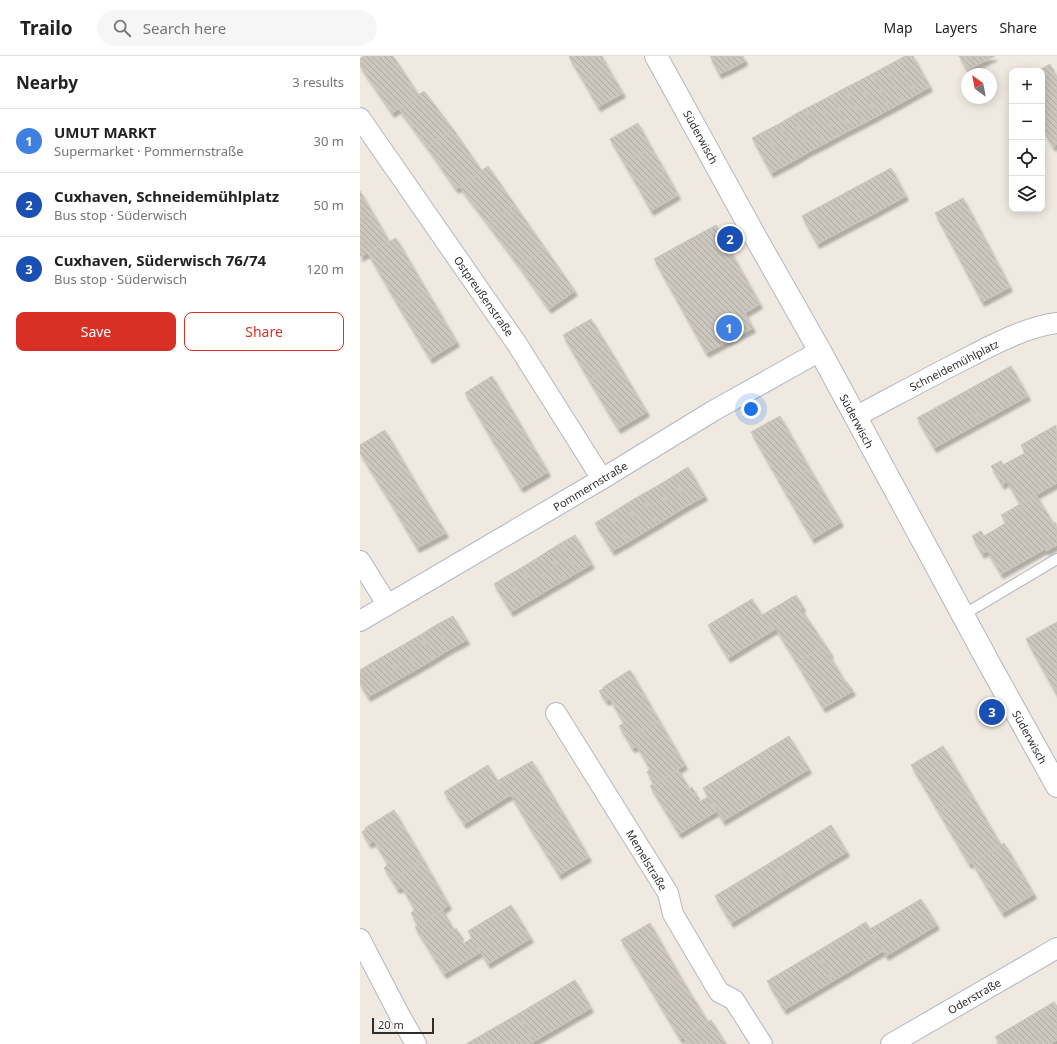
<!DOCTYPE html>
<html lang="en">
<head>
<meta charset="utf-8">
<style>
	:root { --surface:#fff; --page:#f6f6f6; --text:#222; --muted:#767676; --line:#e0e0e0; --accent:#d93025 }
	body { margin:0; font-family:"Noto Sans",sans-serif; background:var(--page); color:var(--text) }
	.controls { position:absolute; right:12px; top:12px; display:grid; overflow:hidden; border-radius:8px; box-shadow:0 2px 10px #0003 }
	.controls button { width:36px; height:36px; display:grid; place-items:center; padding:0; border:0; border-bottom:1px solid var(--line); background:var(--surface); color:var(--text); font:20px sans-serif }
	.compass { position:absolute; left:601px; top:12px; width:36px; height:36px; border-radius:50%; background:var(--surface); box-shadow:0 2px 10px #0003; rotate:328deg }
	.scale { position:absolute; left:12px; bottom:10px; width:62px; box-sizing:border-box; padding-left:4px; border:2px solid #2e2e2e; border-top:0; font-size:11px; line-height:14px; white-space:nowrap; color:#2e2e2e; -webkit-text-stroke:3px #fff; paint-order:stroke }
	.you { position:absolute; left:391px; top:353px; width:14px; height:14px; margin:-10px; border:3px solid #fff; border-radius:50%; background:#1a73e8; box-shadow:0 0 0 6px #1a73e833 }
	.badge { display:grid; place-items:center; width:26px; height:26px; border-radius:50%; background:var(--accent); color:#fff; font-size:13px; font-weight:700 }
	.pin { position:absolute; translate:-50% -50%; border:2px solid #fff; box-shadow:0 1px 4px #0006 }
	.list { margin:0; padding:0; list-style:none }
	h2 { display:flex; justify-content:space-between; align-items:center; height:52px; margin:0; padding:0 16px; font-size:17px }
	h2 small { font-size:13px; font-weight:400; color:var(--muted) }
	.list li { display:grid; grid-template-columns:26px 1fr auto; gap:12px; align-items:center; box-sizing:border-box; height:64px; padding:0 16px; border-top:1px solid var(--line) }
	.list b { display:block; font-size:15px; white-space:nowrap }
	.list p { margin:0; font-size:13px; white-space:nowrap; color:var(--muted) }
	.list em { font-size:13px; font-style:normal; color:var(--muted) }
	.actions { display:flex; gap:8px; padding:12px 16px }
	.actions a { flex:1; padding:9px 0; border:1px solid var(--accent); border-radius:8px; text-align:center; font-size:14px; color:var(--accent) }
	.actions .main { background:var(--accent); color:#fff }
	.icon { flex:none; width:22px; height:22px; fill:none; stroke:currentColor; stroke-width:2; stroke-linecap:round; stroke-linejoin:round }
	.map { position:relative; flex:none; width:697px; height:988px; overflow:hidden }
	header { display:flex; align-items:center; gap:24px; box-sizing:border-box; height:56px; padding:0 20px; background:var(--surface); border-bottom:1px solid var(--line) }
	header strong { font-size:19px }
	nav { display:flex; gap:22px; margin-inline-start:auto; font-size:14px }
	.search { width:280px; height:36px; background:var(--page); display:flex; align-items:center; gap:10px; box-sizing:border-box; padding:0 14px; border-radius:22px; color:var(--muted); font-size:15px }
	main { display:flex }
	aside { flex:1; background:var(--surface) }
	.map>svg:first-child { display:block }
</style>
</head>
<body>
<header>
<strong>Trailo</strong>
<div class="search"><svg class="icon" aria-label="search" viewBox="0 0 24 24"><circle cx="10" cy="10" r="6"/><path d="M15 15l6 6"/></svg>Search here</div>
<nav><a>Map</a><a>Layers</a><a>Share</a></nav>
</header>
<main>
<aside>
<h2>Nearby<small>3 results</small></h2>
<ul class="list">
<li><span class="badge" style="background:#3f7fe0">1</span><div><b>UMUT MARKT</b><p>Supermarket · Pommernstraße</p></div><em>30 m</em></li>
<li><span class="badge" style="background:#1a4fb4">2</span><div><b>Cuxhaven, Schneidemühlplatz</b><p>Bus stop · Süderwisch</p></div><em>50 m</em></li>
<li><span class="badge" style="background:#1a4fb4">3</span><div><b>Cuxhaven, Süderwisch 76/74</b><p>Bus stop · Süderwisch</p></div><em>120 m</em></li>
</ul>
<div class="actions"><a class="main">Save</a><a>Share</a></div>
</aside>
<div class="map">
<svg width="697" height="988" viewBox="0 0 697 988">
	<defs>
		<pattern id="building-back-hatch" width="6" height="6" patternUnits="userSpaceOnUse"><rect width="6" height="6" fill="#cbc7bf"/><path d="M-1 5l2 2M0 0l6 6M5-1l2 2" fill="none" stroke="#afaba4"/></pattern>
		<filter id="shadow"><feDropShadow dx="2.5" dy="4.5" stdDeviation="1" flood-color="#0004"/></filter>
	</defs>
	<rect width="100%" height="100%" fill="#efe9e1"/>
	<path fill="url(#building-back-hatch)" stroke="#cbc5ba" filter="url(#shadow)" d="M4 0H33L59 39 32 57 0 10V3Z
		M210 0H242L248 12 224 26 209 1Z
		M350 0H366L372 12 359 18Z
		M366 0H383L385 5 372 12Z
		M545 0H553L570 31 557 38 538 4Z
		M599 0H635L607 14Z
		M538 4 557 38 543 46 525 11Z
		M690 8 697 21V88L693 91 682 72V15H678Z
		M525 11 543 46 530 53 512 18Z
		M248 12 263 37 238 51 224 26Z
		M512 18 530 53 517 60 499 25Z
		M499 25 517 60 504 67 485 32Z
		M485 32 504 67 490 74 472 39Z
		M64 35 93 73 67 91 39 53Z
		M472 39 490 74 477 81 459 46Z
		M459 46 477 81 464 88 445 53Z
		M445 53 464 88 450 95 432 60Z
		M432 60 450 95 437 103 419 68Z
		M278 67 291 91 264 107 250 83Z
		M419 68 437 103 424 110 405 75Z
		M93 73 122 115 96 133 67 91Z
		M405 75 424 110 411 117 392 82Z
		M291 91 305 115 278 131 264 107Z
		M128 110 155 149 128 168 100 131Z
		M531 112 546 140 502 164 487 136Z
		M305 115 318 139 291 155 278 131Z
		M0 135 29 185 0 201Z
		M487 136 502 164 457 188 442 160Z
		M603 142 627 187 599 202 575 157Z
		M155 149 185 192 159 210 128 168Z
		M356 169 400 248 385 257 393 272 346 297 294 203Z
		M36 182 67 235 39 251 8 197Z
		M627 187 650 231 622 246 599 202Z
		M185 192 215 235 189 253 159 210Z
		M67 235 97 286 70 303 39 251Z
		M231 263 258 307 229 324 203 279Z
		M258 307 287 356 258 373 229 324Z
		M651 310 668 340 621 366 604 336Z
		M132 320 159 366 131 382 105 337Z
		M604 336 621 366 574 392 557 362Z
		M420 360 450 413 421 429 391 376Z
		M159 366 188 416 161 432 131 382Z
		M696 369 697 427 660 448 647 425 642 429 631 410 641 405 643 409 665 397 661 389Z
		M25 374 57 429 29 444 0 397V389Z
		M328 411 345 440 329 449 312 421Z
		M450 413 481 466 452 483 421 429Z
		M312 421 329 449 314 458 297 430Z
		M57 429 86 477 57 492 29 444Z
		M297 430 314 458 298 468 281 439Z
		M281 439 298 468 283 477 266 448Z
		M676 439 693 467H696L697 489 686 495 685 493 641 518 627 495 622 498 612 480 621 475 624 480 646 467 641 459Z
		M266 448 283 477 268 486 250 458Z
		M250 458 268 486 252 495 235 467Z
		M215 479 232 508 218 516 201 487Z
		M201 487 218 516 205 524 188 495Z
		M188 495 205 524 191 532 174 504Z
		M174 504 191 532 178 540 161 512Z
		M161 512 178 540 164 548 147 520Z
		M147 520 164 548 151 556 134 528Z
		M436 539 443 551 441 553 466 590 437 607 416 573 412 575 402 559Z
		M392 543 412 575 368 602 348 569Z
		M93 560 107 584 90 593 76 569Z
		M697 566V639L666 583Z
		M76 569 90 593 74 603 60 579Z
		M60 579 74 603 57 613 43 589Z
		M43 589 57 613 41 622 27 598Z
		M466 590 471 598 469 599 486 627 487 626 493 635 463 652 437 607Z
		M27 598 41 622 24 632 10 608Z
		M10 608 24 632 8 641 0 628V614Z
		M270 614 299 664 267 683 259 670 264 667 250 643 246 645 239 635 244 632 243 631Z
		M299 664 325 709 294 728 287 716 290 713 277 690 272 692 267 683Z
		M429 680 449 713 363 765 343 732Z
		M583 690 610 736 578 755 551 709Z
		M172 705 203 757 172 775 151 739 147 741 137 725Z
		M128 709 147 741 104 768 84 736Z
		M318 714 330 733 332 731 337 740 335 741 339 746 348 741 357 755 319 778 290 730Z
		M610 736 641 789 609 808 578 755Z
		M34 754 64 805 32 824 24 812 28 808 14 785 9 788 2 776 6 773 5 772Z
		M203 757 229 801 199 819 172 775Z
		M471 769 487 796 429 831 413 805Z
		M644 787 674 838 642 857 612 806Z
		M64 805 89 849 58 870 51 857 55 854 42 831 37 833 32 824Z
		M413 805 429 831 371 867 355 840Z
		M561 843 577 869 526 900 510 873Z
		M151 849 171 882 128 908 108 875Z
		M83 855 94 874 96 872 101 880 99 881 103 888 112 882 121 896 84 918 55 871Z
		M506 866 523 895 473 925 456 896Z
		M290 867 320 920 292 936 261 884Z
		M456 896 473 925 424 954 407 925Z
		M320 920 348 966 320 983 292 936Z
		M215 924 231 952 173 986 158 958Z
		M694 946 697 950V984L690 988H640L635 981Z
		M158 958 173 986 170 988H106Z
		M351 964 366 988H328L323 981Z"/>
	<g fill="none" stroke-linecap="round" stroke-linejoin="round">
		<defs>
			<path id="lane" d="M603 559 697 503"/>
			<path id="street" d="M0 62 157 288 242 423
				M495 361C533 341 571 320 609 301 636 287 667 271 697 267
				M0 505 27 548
				M0 565 242 423 353 355 460 295
				M196 657 308 837 313 858 359 936 374 944 402 988
				M0 883 40 960 56 988
				M531 988 697 892"/>
			<path id="secondary" d="M296 0 396 182 460 295 631 611 697 730"/>
		</defs>
		<use href="#lane" stroke="#b4b7c1" stroke-width="12"/>
		<use href="#street" stroke="#b4b7c1" stroke-width="22"/>
		<use href="#secondary" stroke="#b4b7c1" stroke-width="24"/>
		<use href="#lane" stroke="#fff" stroke-width="10"/>
		<use href="#street" stroke="#fff" stroke-width="20"/>
		<use href="#secondary" stroke="#fff" stroke-width="22"/>
	</g>
	<g text-anchor="middle" dominant-baseline="central" stroke-width="3" stroke-linejoin="round" paint-order="stroke">
		<g font-size="11" fill="#2e2e2e" stroke="#fff">
			<text transform="translate(341 81) rotate(61)">Süderwisch</text>
			<text transform="translate(124 240) rotate(55)">Ostpreußenstraße</text>
			<text transform="translate(594 309) rotate(-27)">Schneidemühlplatz</text>
			<text transform="translate(497 365) rotate(62)">Süderwisch</text>
			<text transform="translate(230 430) rotate(-31)">Pommernstraße</text>
			<text transform="translate(670 681) rotate(61)">Süderwisch</text>
			<text transform="translate(287 804) rotate(59)">Memelstraße</text>
			<text transform="translate(614 940) rotate(-30)">Oderstraße</text>
		</g>
	</g>
</svg>
<div class="controls">
<button>+</button>
<button>−</button>
<button><svg class="icon" aria-label="locate" viewBox="0 0 24 24"><circle cx="12" cy="12" r="6"/><path d="M12 2v4M12 18v4M2 12h4M18 12h4"/></svg></button>
<button><svg class="icon" aria-label="layers" viewBox="0 0 24 24"><path d="M12 4l9 5-9 5-9-5zM3 14l9 5 9-5"/></svg></button>
</div>
<svg class="compass" viewBox="-18 -18 36 36"><path d="M0-13l5 13h-10z" fill="#e53935"/><path d="M0 13l5-13h-10z" fill="#767676"/></svg>
<div class="scale">20 m</div>
<div class="you"></div>
<div class="pin badge" style="left:369px;top:272px;background:#3f7fe0">1</div>
<div class="pin badge" style="left:370px;top:183px;background:#1a4fb4">2</div>
<div class="pin badge" style="left:632px;top:656px;background:#1a4fb4">3</div>
</div>
</main>
</body>
</html>
